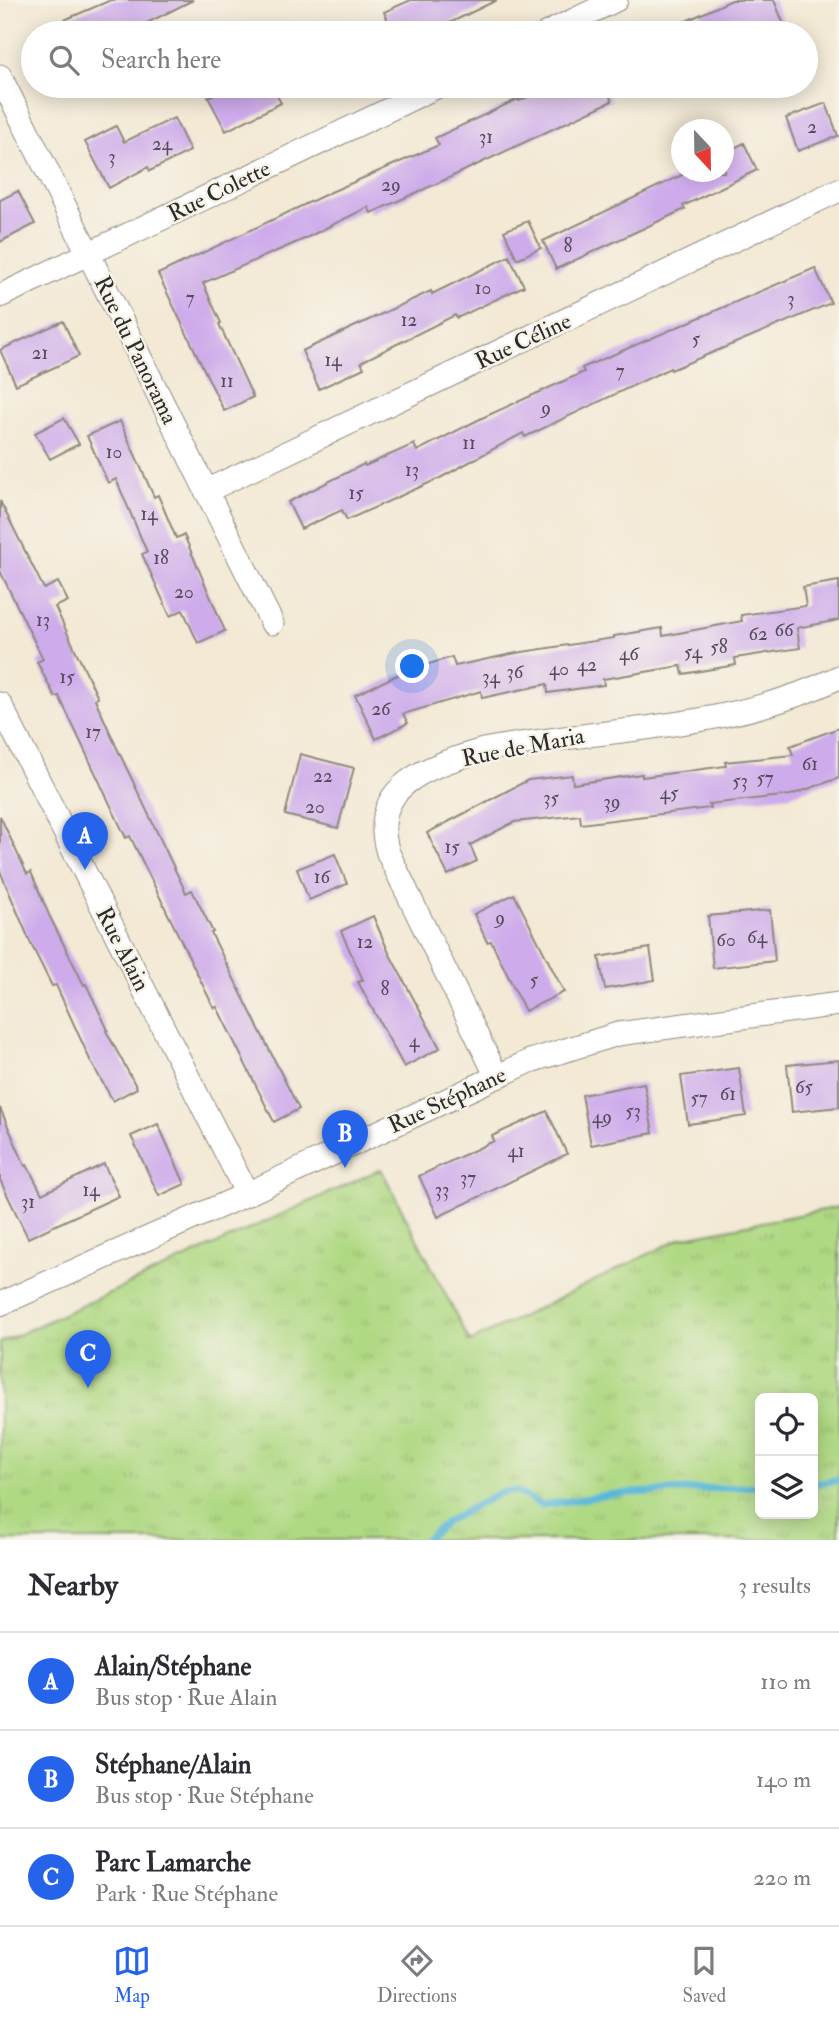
<!DOCTYPE html>
<html lang="en">
<head>
<meta charset="utf-8">
<style>
	:root { --surface:#fff; --page:#f7f7f7; --text:#2b2b33; --muted:#7c7c81; --line:#e1e1e2; --accent:#2563eb }
	body { margin:0; font-family:"IM FELL Double Pica",serif; background:var(--page); color:var(--text) }
	.controls { position:absolute; right:21px; bottom:21px; display:grid; overflow:hidden; border-radius:10px; box-shadow:0 4px 18px #0003 }
	.controls button { width:63px; height:63px; display:grid; place-items:center; padding:0; border:0; border-bottom:2px solid var(--line); background:var(--surface); color:var(--text); font:35px sans-serif }
	.compass { position:absolute; left:671px; top:119px; width:63px; height:63px; border-radius:50%; background:var(--surface); box-shadow:0 4px 18px #0003; rotate:158deg }
	.you { position:absolute; left:413px; top:667px; width:24px; height:24px; margin:-18px; border:5px solid #fff; border-radius:50%; background:#1a73e8; box-shadow:0 0 0 10px #1a73e833 }
	.badge { display:grid; place-items:center; width:46px; height:46px; border-radius:50%; background:var(--accent); color:#fff; font-size:23px; font-weight:700 }
	.pin { position:absolute; translate:-50% -58px; filter:drop-shadow(0 2px 4px #0008) }
	.pin::after { content:''; position:absolute; top:37px; width:24px; height:21px; background:inherit; clip-path:polygon(0 0,100% 0,50% 100%) }
	.list { margin:0; padding:0; list-style:none }
	h2 { display:flex; justify-content:space-between; align-items:center; height:91px; margin:0; padding:0 28px; font-size:30px }
	h2 small { font-size:23px; font-weight:400; color:var(--muted) }
	.list li { display:grid; grid-template-columns:46px 1fr auto; gap:21px; align-items:center; box-sizing:border-box; height:98px; padding:0 28px; border-top:2px solid var(--line) }
	.list b { display:block; font-size:26px; white-space:nowrap }
	.list p { margin:0; font-size:23px; white-space:nowrap; color:var(--muted) }
	.list em { font-size:23px; font-style:normal; color:var(--muted) }
	.icon { flex:none; width:38px; height:38px; fill:none; stroke:currentColor; stroke-width:2; stroke-linecap:round; stroke-linejoin:round }
	.map { position:relative; flex:none; width:839px; height:1540px; overflow:hidden }
	.search { position:absolute; background:var(--surface); box-shadow:0 4px 18px #0003; left:21px; right:21px; top:21px; height:77px; display:flex; align-items:center; gap:18px; box-sizing:border-box; padding:0 24px; border-radius:38px; color:var(--muted); font-size:26px }
	.sheet { height:385px; background:var(--surface) }
	nav { display:flex; justify-content:space-around; align-items:center; box-sizing:border-box; height:98px; border-top:2px solid var(--line); background:var(--surface); font-size:19px; color:var(--muted) }
	nav a { display:grid; justify-items:center; gap:4px }
	nav .on { color:var(--accent) }
	.map>svg:first-child { display:block }
</style>
</head>
<body>
<div class="map">
<svg width="839" height="1540" viewBox="0 0 839 1540">
	<defs>
		<pattern id="grass-tufts" width="24" height="20" patternUnits="userSpaceOnUse" patternTransform="scale(1.75)"><rect width="24" height="20" fill="#b0d984"/><path d="M3 7l-1-3M5 7V3M7 7l1-3M15 17l-1-3M17 17v-4M19 17l1-3" fill="none" stroke="#98ba72"/></pattern>
	</defs>
	<rect width="100%" height="100%" fill="#f7f3e8"/>
	<filter id="ink" filterUnits="userSpaceOnUse"><feTurbulence type="fractalNoise" baseFrequency=".0143" numOctaves="2"/><feDisplacementMap in="SourceGraphic" scale="14" xChannelSelector="R" yChannelSelector="G"/><feConvolveMatrix kernelMatrix="1 2 1 2 8 2 1 2 1" color-interpolation-filters="sRGB"/></filter>
	<filter id="wash" filterUnits="userSpaceOnUse"><feTurbulence type="fractalNoise" baseFrequency=".00686" numOctaves="4" result="noise"/><feDisplacementMap in="SourceGraphic" scale="28" xChannelSelector="R" yChannelSelector="G"/><feGaussianBlur stdDeviation="1.57" result="paint"/><feColorMatrix in="noise" values="0 0 0 0 0 0 0 0 0 0 0 0 0 0 0 0 0 1.4 0 .05"/><feComposite in="paint" operator="in"/></filter>
	<g filter="url(#wash)">
		<rect width="100%" height="100%" fill="#f3e9d5"/>
		<path fill="url(#grass-tufts)" stroke="#6e8258" stroke-width="2" fill-rule="evenodd" d="M381 1169 470 1342 681 1238 839 1207V1540H0V1343ZM760 1398H813V1514H760Z"/>
		<g fill="none" stroke-linecap="round" stroke-linejoin="round">
			<path stroke="#59b7d8" stroke-width="7" d="M813 1484 839 1480
				M425 1540 446 1522 501 1492 516 1491 541 1505 615 1494 760 1486"/>
		</g>
		<g id="blocks">
			<path fill="#ceabeb" d="M111 0H193L127 33H34Z
				M411 0H497L429 33H394L384 12Z
				M732 0H774L785 27 770 33H660Z
				M230 86H272L281 103 226 131 208 97Z
				M551 86H605L612 101 438 183 371 213 368 207 302 240 203 283 221 323 219 324 253 397 224 411 158 274 331 192 439 145 435 138 518 99 519 101Z
				M826 103 838 136 798 151 786 118Z
				M174 118 190 151 150 171 148 167 109 188 85 142 116 126 124 142Z
				M744 143 757 170 683 206 685 209 556 269 543 241 688 172H724V153Z
				M18 191 35 224 0 242V200Z
				M528 221 541 248 517 259 504 231Z
				M509 256 524 286 457 318 455 315 361 362 364 368 319 389 302 351 431 291 432 294Z
				M815 268 831 303 671 370 670 368 525 437 523 433 440 478 347 520 342 510 301 529 288 502 364 464 365 466 414 444 417 451 482 418 584 372 582 368Z
				M63 321 79 356 16 385 0 350Z
				M64 418 79 444 50 459 35 433Z
				M120 421 154 497 158 495 176 538 184 535 225 631 198 643 183 610 170 616 142 554 147 552 116 479 108 483 87 436Z
				M0 501 44 589 58 582 68 601 55 607 98 698 95 699 116 746 186 893 192 890 213 932 211 933 299 1109 274 1122 217 1007 214 1008 130 836 126 838 59 696 55 697 37 662 43 659 0 571Z
				M839 581V620L797 628 800 648 735 658 736 665 683 674 681 666 603 679 604 685 548 693 547 684 482 698 481 691 403 714 408 723 376 739 355 695 406 671 452 657 455 666 516 653 614 638V636L662 628 663 636 742 621 741 615 806 606 803 587Z
				M839 728V778L791 795 709 804 710 808 581 824 580 815 514 822 470 845 477 861 448 875 427 833 528 780 572 775 573 784 642 774V777L726 766 725 762 793 755 790 746Z
				M300 754 354 768 338 828 285 815Z
				M0 816 27 874 31 872 49 915 84 985 86 984 108 1030 106 1031 137 1088 113 1101 91 1062 56 985 52 986 31 944 0 871Z
				M335 854 347 884 309 900 297 869Z
				M514 894 564 992 525 1011 491 941 487 942 474 914Z
				M770 910 775 961 713 968 708 916Z
				M373 916 389 953 440 1048 404 1067 358 982 363 980 341 931Z
				M650 948 655 980 605 989 599 957Z
				M839 1060V1107L792 1112 787 1065Z
				M739 1068 746 1116 688 1124 681 1076Z
				M644 1083 653 1133 591 1145 582 1095Z
				M0 1108 25 1166 27 1165 42 1194 104 1164 119 1196 28 1238 0 1180Z
				M547 1111 567 1154 438 1217 419 1176 494 1141 492 1136Z
				M158 1124 185 1184 159 1196 131 1136Z"/>
		</g>
	</g>
	<g filter="url(#ink)">
		<use href="#blocks" fill-opacity="0" stroke="#8f8a80" stroke-width="2"/>
		<g fill="none" stroke-linecap="round" stroke-linejoin="round">
			<defs>
				<path id="street" d="M547 33 616 0
					M0 76 272 623
					M0 296 438 86
					M206 491 839 190
					M0 704 247 1194
					M497 1077 388 853C367 784 431 766 483 750 601 728 731 731 839 677
					M0 1304 247 1194 530 1061 618 1034 839 1004"/>
			</defs>
			<use href="#street" stroke="#8f8a80" stroke-width="25"/>
			<use href="#street" stroke="#fff" stroke-width="23"/>
		</g>
	</g>
	<g text-anchor="middle" dominant-baseline="central" stroke-width="5" stroke-linejoin="round" paint-order="stroke">
		<g font-size="19" fill="#544b5b">
			<text x="812" y="127">2</text>
			<text x="486" y="137">31</text>
			<text x="162" y="144">24</text>
			<text x="112" y="157">3</text>
			<text x="391" y="185">29</text>
			<text x="568" y="246">8</text>
			<text x="483" y="288">10</text>
			<text x="190" y="298">7</text>
			<text x="791" y="299">3</text>
			<text x="409" y="320">12</text>
			<text x="696" y="339">5</text>
			<text x="40" y="353">21</text>
			<text x="333" y="360">14</text>
			<text x="620" y="371">7</text>
			<text x="227" y="381">11</text>
			<text x="546" y="408">9</text>
			<text x="469" y="443">11</text>
			<text x="114" y="452">10</text>
			<text x="412" y="470">13</text>
			<text x="356" y="493">15</text>
			<text x="149" y="514">14</text>
			<text x="161" y="558">18</text>
			<text x="184" y="592">20</text>
			<text x="43" y="620">13</text>
			<text x="784" y="630">66</text>
			<text x="758" y="634">62</text>
			<text x="719" y="647">58</text>
			<text x="693" y="652">54</text>
			<text x="629" y="654">46</text>
			<text x="587" y="665">42</text>
			<text x="559" y="669">40</text>
			<text x="515" y="672">36</text>
			<text x="67" y="677">15</text>
			<text x="491" y="677">34</text>
			<text x="381" y="709">26</text>
			<text x="93" y="732">17</text>
			<text x="810" y="764">61</text>
			<text x="323" y="776">22</text>
			<text x="765" y="778">57</text>
			<text x="740" y="781">53</text>
			<text x="669" y="793">45</text>
			<text x="551" y="798">35</text>
			<text x="612" y="802">39</text>
			<text x="315" y="807">20</text>
			<text x="452" y="847">15</text>
			<text x="322" y="877">16</text>
			<text x="500" y="918">9</text>
			<text x="757" y="937">64</text>
			<text x="726" y="940">60</text>
			<text x="365" y="942">12</text>
			<text x="534" y="980">5</text>
			<text x="385" y="989">8</text>
			<text x="414" y="1041">4</text>
			<text x="804" y="1087">65</text>
			<text x="728" y="1094">61</text>
			<text x="699" y="1098">57</text>
			<text x="633" y="1111">53</text>
			<text x="602" y="1117">49</text>
			<text x="516" y="1151">41</text>
			<text x="468" y="1178">37</text>
			<text x="91" y="1190">14</text>
			<text x="442" y="1190">33</text>
			<text x="28" y="1202">31</text>
		</g>
		<g font-size="23" fill="#2b2b2b" stroke="#f7f3e8">
			<text transform="translate(219 191) rotate(-26)">Rue Colette</text>
			<text transform="translate(523 341) rotate(-25)">Rue Céline</text>
			<text transform="translate(136 350) rotate(64)">Rue du Panorama</text>
			<text transform="translate(523 747) rotate(-11)">Rue de Maria</text>
			<text transform="translate(123 949) rotate(63)">Rue Alain</text>
			<text transform="translate(447 1100) rotate(-25)">Rue Stéphane</text>
		</g>
	</g>
</svg>
<div class="controls">
<button><svg class="icon" aria-label="locate" viewBox="0 0 24 24"><circle cx="12" cy="12" r="6"/><path d="M12 2v4M12 18v4M2 12h4M18 12h4"/></svg></button>
<button><svg class="icon" aria-label="layers" viewBox="0 0 24 24"><path d="M12 4l9 5-9 5-9-5zM3 14l9 5 9-5"/></svg></button>
</div>
<svg class="compass" viewBox="-18 -18 36 36"><path d="M0-13l5 13h-10z" fill="#e53935"/><path d="M0 13l5-13h-10z" fill="#7c7c81"/></svg>
<div class="you"></div>
<div class="pin badge" style="left:85px;top:870px">A</div>
<div class="pin badge" style="left:345px;top:1168px">B</div>
<div class="pin badge" style="left:88px;top:1388px">C</div>
<div class="search"><svg class="icon" aria-label="search" viewBox="0 0 24 24"><circle cx="10" cy="10" r="6"/><path d="M15 15l6 6"/></svg>Search here</div>
</div>
<section class="sheet">
<h2>Nearby<small>3 results</small></h2>
<ul class="list">
<li><span class="badge">A</span><div><b>Alain/Stéphane</b><p>Bus stop · Rue Alain</p></div><em>110 m</em></li>
<li><span class="badge">B</span><div><b>Stéphane/Alain</b><p>Bus stop · Rue Stéphane</p></div><em>140 m</em></li>
<li><span class="badge">C</span><div><b>Parc Lamarche</b><p>Park · Rue Stéphane</p></div><em>220 m</em></li>
</ul>
</section>
<nav>
<a class="on"><svg class="icon" aria-label="map" viewBox="0 0 24 24"><path d="M3 6l6-2 6 2 6-2v14l-6 2-6-2-6 2zM9 4v14M15 6v14"/></svg>Map</a>
<a><svg class="icon" aria-label="directions" viewBox="0 0 24 24"><path d="M12 3l9 9-9 9-9-9zM9 14v-3h6M13 9l2 2-2 2"/></svg>Directions</a>
<a><svg class="icon" aria-label="saved" viewBox="0 0 24 24"><path d="M7 4h10v16l-5-4-5 4z"/></svg>Saved</a>
</nav>
</body>
</html>
